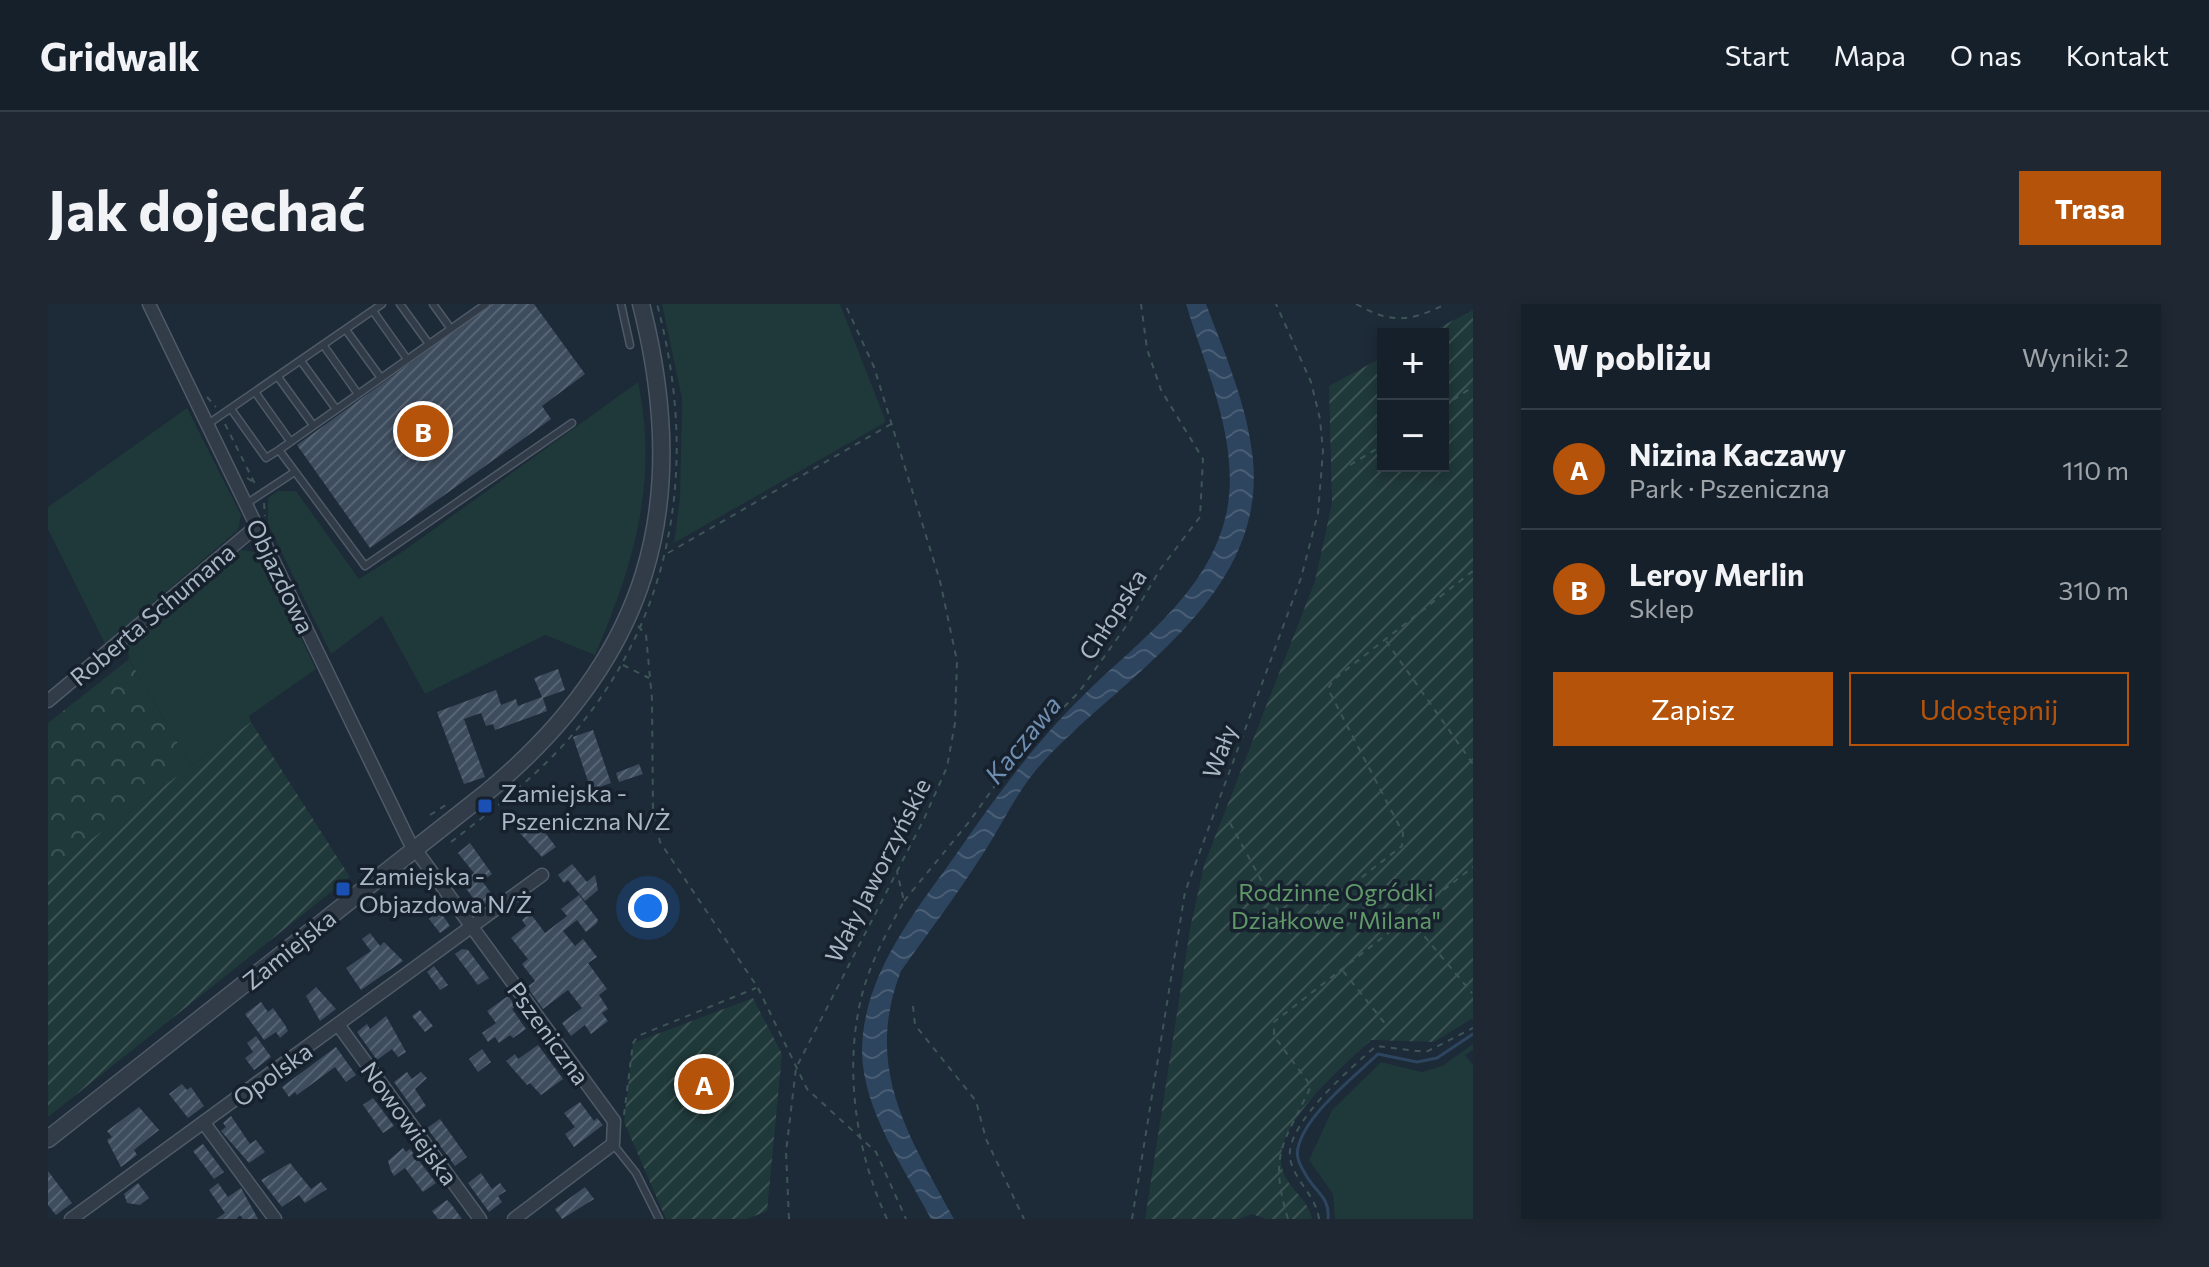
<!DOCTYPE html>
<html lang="pl">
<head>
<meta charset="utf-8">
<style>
	:root { --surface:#16202a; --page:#1f2832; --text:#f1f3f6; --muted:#9ea3a8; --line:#353e47; --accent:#b45309 }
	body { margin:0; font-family:Commissioner,sans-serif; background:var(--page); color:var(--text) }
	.controls { position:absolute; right:24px; top:24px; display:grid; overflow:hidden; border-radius:0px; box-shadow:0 4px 12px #0003 }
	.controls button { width:72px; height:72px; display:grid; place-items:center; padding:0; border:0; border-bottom:2px solid var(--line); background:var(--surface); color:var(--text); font:40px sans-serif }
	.you { position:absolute; left:600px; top:604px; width:28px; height:28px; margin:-20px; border:6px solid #fff; border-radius:50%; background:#1a73e8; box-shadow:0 0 0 12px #1a73e833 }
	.badge { display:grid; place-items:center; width:52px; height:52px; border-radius:50%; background:var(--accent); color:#fff; font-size:26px; font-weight:700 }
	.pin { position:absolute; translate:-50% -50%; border:4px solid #fff; box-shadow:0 2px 8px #0006 }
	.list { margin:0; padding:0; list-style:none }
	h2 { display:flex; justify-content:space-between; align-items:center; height:104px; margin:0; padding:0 32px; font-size:34px }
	h2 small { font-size:26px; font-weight:400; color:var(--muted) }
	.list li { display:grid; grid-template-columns:52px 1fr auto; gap:24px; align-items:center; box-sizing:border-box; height:120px; padding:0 32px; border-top:2px solid var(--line) }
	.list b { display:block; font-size:30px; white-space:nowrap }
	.list p { margin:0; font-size:26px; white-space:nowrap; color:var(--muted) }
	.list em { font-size:26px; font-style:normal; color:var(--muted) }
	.actions { display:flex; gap:16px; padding:24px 32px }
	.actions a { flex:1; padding:18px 0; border:2px solid var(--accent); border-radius:0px; text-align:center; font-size:28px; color:var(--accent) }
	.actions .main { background:var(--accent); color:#fff }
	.map { position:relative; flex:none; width:1425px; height:915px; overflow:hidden; border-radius:0px }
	header { display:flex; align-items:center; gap:48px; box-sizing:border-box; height:112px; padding:0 40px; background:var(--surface); border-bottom:2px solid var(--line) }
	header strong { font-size:38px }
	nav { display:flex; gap:44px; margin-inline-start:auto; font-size:28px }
	.intro { display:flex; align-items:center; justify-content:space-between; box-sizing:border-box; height:192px; padding:0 48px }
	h1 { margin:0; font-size:56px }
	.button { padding:20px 36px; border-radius:0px; background:var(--accent); color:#fff; font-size:28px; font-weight:700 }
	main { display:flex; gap:48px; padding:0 48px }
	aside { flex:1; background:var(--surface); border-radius:0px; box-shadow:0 4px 12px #0003 }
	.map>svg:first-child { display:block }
</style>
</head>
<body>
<header>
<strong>Gridwalk</strong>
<nav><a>Start</a><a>Mapa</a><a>O nas</a><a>Kontakt</a></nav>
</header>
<div class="intro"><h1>Jak dojechać</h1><a class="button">Trasa</a></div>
<main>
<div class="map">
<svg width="1425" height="915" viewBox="0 0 1425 915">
	<defs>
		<pattern id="forest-crowns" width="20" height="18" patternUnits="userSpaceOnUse" patternTransform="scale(2)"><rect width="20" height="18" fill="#1f3839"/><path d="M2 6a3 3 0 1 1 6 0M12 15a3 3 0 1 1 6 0" fill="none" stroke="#3d5354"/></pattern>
		<pattern id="garden-furrows" width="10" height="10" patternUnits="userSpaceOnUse" patternTransform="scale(2)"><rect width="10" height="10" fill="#1f3839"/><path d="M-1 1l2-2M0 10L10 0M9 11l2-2" fill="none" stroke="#3d5354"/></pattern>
		<pattern id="water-waves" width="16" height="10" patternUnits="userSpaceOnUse" patternTransform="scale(2)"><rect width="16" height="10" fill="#2d455f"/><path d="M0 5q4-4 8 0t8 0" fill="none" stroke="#495e74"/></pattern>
		<pattern id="building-hatch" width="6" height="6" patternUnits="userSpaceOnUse" patternTransform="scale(2)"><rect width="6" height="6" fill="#3e4d5e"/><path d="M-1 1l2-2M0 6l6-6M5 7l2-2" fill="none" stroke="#576474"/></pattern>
	</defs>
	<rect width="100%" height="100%" fill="#1d2a38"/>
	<path fill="#1f3839" d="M614 0H792L838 118 626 239 632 193 634 95Z
		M590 78C611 178 586 260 547 351L497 331 377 390 334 312 283 350 220 220V194L230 187H248L311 275 354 248Z
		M139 104 193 211 190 226 57 340 0 225V203Z
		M193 246 208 248 214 254 268 365 201 412 203 418 143 462 81 355 79 340Z
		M1425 740V746L1417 751 1425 761V915H1287L1285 890 1261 856 1284 806 1333 758 1374 768 1394 762Z"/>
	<path fill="url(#forest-crowns)" d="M81 355 143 462 0 567V419Z"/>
	<path fill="url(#garden-furrows)" d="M1425 6V714L1386 738 1323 736C1295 763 1220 824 1235 867 1241 886 1260 894 1264 915H1218L1204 910 1191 915H1097L1142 625 1156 561 1267 277 1284 199 1281 82 1335 53V162H1395V30H1379Z
		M203 418 302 573 0 813V567Z
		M705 694 734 750 719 907 699 915H618L576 818 585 739Z"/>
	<path fill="url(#water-waves)" d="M1138 0H1158C1177 50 1200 103 1205 156 1218 293 1077 370 996 457 970 484 954 522 933 553 908 592 880 629 853 667 815 764 861 832 906 915H883C857 865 815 807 814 748 814 672 867 608 909 549 952 487 991 433 1046 381 1100 330 1164 282 1179 206 1192 138 1157 63 1138 0Z"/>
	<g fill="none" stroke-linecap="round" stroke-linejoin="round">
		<path stroke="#2d455f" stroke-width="3" d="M1280 915C1282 894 1269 889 1259 873 1254 864 1247 854 1250 844 1257 811 1306 773 1330 750L1369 758 1389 754 1425 730"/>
	</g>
	<path fill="url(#building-hatch)" d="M444 0H486L537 70 494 102 503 115 322 244 249 141Z
		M510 365 517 386 495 394 499 407 447 426 445 420 438 422 433 409 416 415 437 473 416 480 389 408 448 386 453 401 468 395 470 402 494 393 486 374Z
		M545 426 563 479 543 486 525 433Z
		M591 460 595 470 571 478 568 469Z
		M485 513 508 543 494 553 468 525Z
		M422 539 444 570 434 577 446 593 432 603 413 578 426 569 410 549Z
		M524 560 539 578 547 571 550 586 537 597 520 576 516 579 510 571Z
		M531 591 550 616 549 619 538 628 529 616 515 627 527 642 535 635 549 653 540 659 559 685 551 691 560 705 554 709 560 717 543 730 537 721 523 732 514 719 534 704 520 686 495 705 479 683 487 677 474 660 480 655 463 634 478 622 474 616 482 609 497 629 519 612 513 605Z
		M392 607 402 622 392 629 381 615Z
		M322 629 332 642 336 638 355 657 313 686 298 664 323 647 314 635Z
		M414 645 420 646 441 674 430 681 407 650Z
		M386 662 400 681 392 686 379 668Z
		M268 683 288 705 272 717 258 692Z
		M460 692 468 702 464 705 478 725 465 734 462 731 451 739 447 733 440 738 434 729 448 719 439 707Z
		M213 698 220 708 225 704 237 721 240 727 232 734 228 728 216 736 197 710Z
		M372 706 385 722 377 728 364 712Z
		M338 712 358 748 350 753 344 745 329 756 309 728 319 720 322 725Z
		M208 732 223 753 206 766 197 754 205 748 199 739Z
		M490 741 515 775 493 791 482 779 479 781 458 757 467 750 470 755Z
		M288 743 308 771 298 778 287 763 249 791 247 788 241 793 234 783Z
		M434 745 443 758 430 768 421 755Z
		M359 768 364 775 373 768 379 774 367 785 378 802 368 809 346 778Z
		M134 780 139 786 143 783 156 802 140 814 121 790Z
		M325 794 346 822 335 829 315 801Z
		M532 798 546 817 549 814 555 821 526 843 517 830 527 823 516 809Z
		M91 803 111 826 86 846 89 851 73 863 59 836 64 833 59 827Z
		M183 812 202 840 208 836 217 848 201 859 173 827 178 823 175 819Z
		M392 815 419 853 407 862 379 824Z
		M155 840 176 868 166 875 145 847Z
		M355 844 358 848 362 845 388 879 375 888 357 864 346 872 343 867 340 857Z
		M242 859 263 885 273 878 279 885 257 899 251 891 234 903 213 876Z
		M0 867 24 899 8 911 0 901Z
		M433 869 444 885 452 879 458 887 450 892 454 898 441 908 420 879Z
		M90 879 101 894 92 901 79 899 76 890Z
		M170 879 180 893 193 884 210 915H195L192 911 188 915H168L177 909 161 886Z
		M537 883 546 895 514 915 507 905Z
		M399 896 403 900 414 915H390L384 907Z"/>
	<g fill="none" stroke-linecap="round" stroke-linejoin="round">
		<defs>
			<path id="service" d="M352 0 381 40
				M385 0 403 25
				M438 0 231 146 317 262 524 119
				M573 0 582 41
				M325 7 359 55
				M298 26 333 74
				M276 42 310 90
				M253 57 288 105
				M230 73 265 121
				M207 88 242 137
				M183 105 218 154 231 146
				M160 120 334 0
				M198 200 245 169
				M565 840 588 869 611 915"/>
			<path id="minor" d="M101 0 361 537 566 817 565 840 466 915
				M0 397 209 222
				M291 722 432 915
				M156 819 227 915
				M23 915 494 571"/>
			<path id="tertiary" d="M0 835 438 489C600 355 645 203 593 0"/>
		</defs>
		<use href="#service" stroke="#4e5a67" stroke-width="9"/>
		<use href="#minor" stroke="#4e5a67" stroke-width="15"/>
		<use href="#tertiary" stroke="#4e5a67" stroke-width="19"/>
		<path stroke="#3d5557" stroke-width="2" stroke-dasharray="6 6" stroke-linecap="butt" d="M1308 0C1344 20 1361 18 1398 0
			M159 93 168 103
			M1395 102 1425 83
			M177 120 208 182
			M1302 161 1335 141
			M199 174 207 179
			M216 199 217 212
			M620 249 843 120
			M590 322 598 331 604 395 605 509 612 538 710 684 759 785 828 848 858 915
			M1338 337 1425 460
			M575 361 601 374
			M382 511 398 501
			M1182 519 1242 629 1354 542 1355 529 1280 385 1285 376 1425 267
			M403 538C443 507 484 476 518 438 628 314 651 157 609 0
			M856 597 921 518 971 448 1031 388 1081 318 1113 264 1152 213 1155 155 1113 86 1099 45 1093 0
			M1361 614 1424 689
			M1295 667 1339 722
			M865 702 867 721 928 797 938 835 976 915
			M576 811 585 739 590 732 708 684
			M741 915 738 848 748 764 876 515 899 463 907 419 909 357 892 277 826 63 797 0
			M839 915C807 846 795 761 815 687 824 655 840 626 856 597L849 568
			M1084 915 1137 588 1253 274 1270 209 1275 147 1272 115 1263 78 1228 0
			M1240 915C1220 849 1236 840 1263 782L1226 732V718L1425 563
			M1271 915C1268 891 1246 877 1242 854 1237 820 1304 763 1328 742L1378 748 1425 724"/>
		<use href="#service" stroke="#313c48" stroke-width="6"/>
		<use href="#minor" stroke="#313c48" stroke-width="12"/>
		<use href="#tertiary" stroke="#313c48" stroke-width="16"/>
	</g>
	<g fill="#1a4fb4" stroke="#17212d" stroke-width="3">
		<rect x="429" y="494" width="16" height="16" rx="4"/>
		<rect x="287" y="577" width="16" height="16" rx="4"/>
	</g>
	<g text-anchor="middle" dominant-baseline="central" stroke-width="7" stroke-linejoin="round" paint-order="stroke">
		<g font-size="24" fill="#aab7c6" stroke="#17212d">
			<text transform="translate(233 272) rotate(64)">Objazdowa</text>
			<text transform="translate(104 310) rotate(-40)">Roberta Schumana</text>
			<text transform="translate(1064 310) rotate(-57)">Chłopska</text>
			<text transform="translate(1171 447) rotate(-69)">Wały</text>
			<text transform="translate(829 566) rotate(-63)">Wały Jaworzyńskie</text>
			<text transform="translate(241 645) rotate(-39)">Zamiejska</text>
			<text transform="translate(501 729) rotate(54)">Pszeniczna</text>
			<text transform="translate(224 770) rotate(-36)">Opolska</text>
			<text transform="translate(362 819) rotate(54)">Nowowiejska</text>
		</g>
		<g font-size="24" fill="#aab7c6" stroke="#17212d" text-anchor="start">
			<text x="453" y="488">Zamiejska -<tspan x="453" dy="28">Pszeniczna N/Ż</tspan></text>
			<text x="311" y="571">Zamiejska -<tspan x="311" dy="28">Objazdowa N/Ż</tspan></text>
		</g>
		<g font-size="24" fill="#60986a" stroke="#17212d">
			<text x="1288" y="587">Rodzinne Ogródki<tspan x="1288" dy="28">Działkowe "Milana"</tspan></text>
		</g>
		<g font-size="26" font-style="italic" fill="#6f8fb2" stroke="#17212d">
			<text transform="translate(974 435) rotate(-51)">Kaczawa</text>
		</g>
	</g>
</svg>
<div class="controls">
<button>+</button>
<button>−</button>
</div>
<div class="you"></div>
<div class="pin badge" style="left:656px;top:780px">A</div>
<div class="pin badge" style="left:375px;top:127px">B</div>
</div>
<aside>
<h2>W pobliżu<small>Wyniki: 2</small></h2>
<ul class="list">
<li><span class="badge">A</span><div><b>Nizina Kaczawy</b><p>Park · Pszeniczna</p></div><em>110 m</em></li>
<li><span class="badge">B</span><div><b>Leroy Merlin</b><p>Sklep</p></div><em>310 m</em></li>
</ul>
<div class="actions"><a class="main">Zapisz</a><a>Udostępnij</a></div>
</aside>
</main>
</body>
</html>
